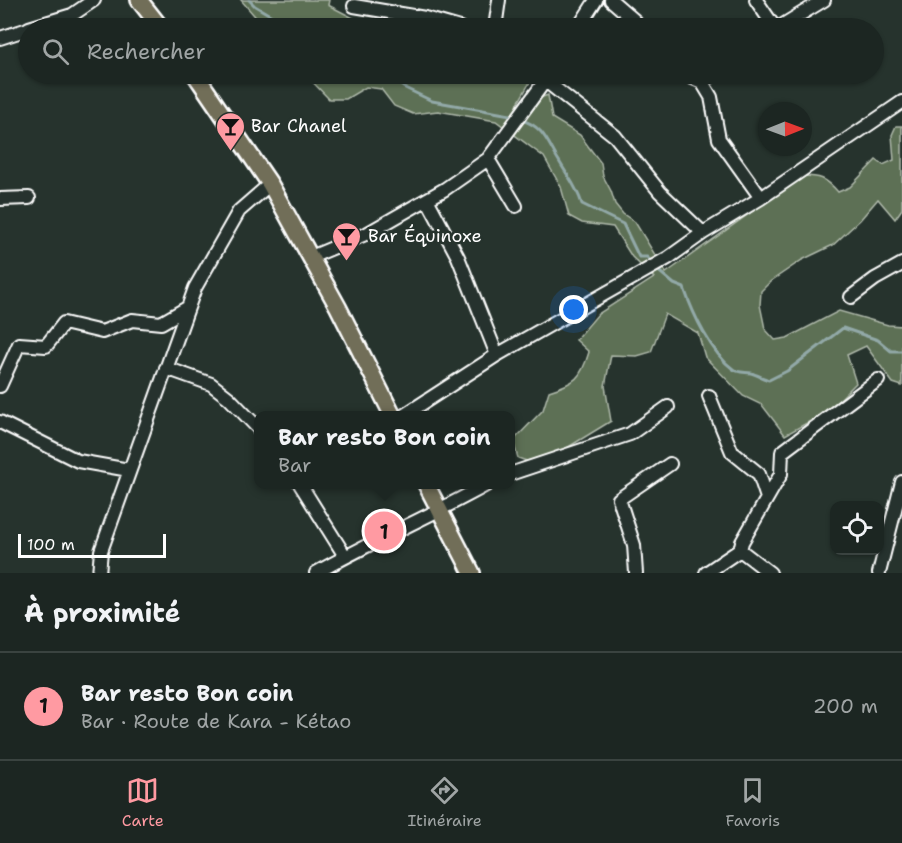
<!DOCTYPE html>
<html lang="fr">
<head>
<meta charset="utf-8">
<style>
	:root { --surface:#1c2622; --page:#252e2a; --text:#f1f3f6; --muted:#a0a5a5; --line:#3a4340; --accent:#ff9aa2 }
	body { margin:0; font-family:"Shantell Sans",sans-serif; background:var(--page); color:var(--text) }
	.controls { position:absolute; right:18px; bottom:18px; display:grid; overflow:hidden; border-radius:12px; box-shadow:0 2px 4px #0004 }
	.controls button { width:54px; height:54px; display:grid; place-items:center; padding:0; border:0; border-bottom:2px solid var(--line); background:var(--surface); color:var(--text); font:30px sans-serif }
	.compass { position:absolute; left:758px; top:102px; width:54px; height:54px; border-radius:50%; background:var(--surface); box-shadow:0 2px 4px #0004; rotate:89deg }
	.scale { position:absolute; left:18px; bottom:15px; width:148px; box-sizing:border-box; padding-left:6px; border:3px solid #fff; border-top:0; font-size:16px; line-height:21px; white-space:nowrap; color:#fff; -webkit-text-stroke:4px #26332d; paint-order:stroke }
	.you { position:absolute; left:574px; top:310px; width:21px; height:21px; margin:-15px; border:4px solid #fff; border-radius:50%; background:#1a73e8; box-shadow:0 0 0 9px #1a73e833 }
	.badge { display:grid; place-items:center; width:39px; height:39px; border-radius:50%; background:var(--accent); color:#111; font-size:20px; font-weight:700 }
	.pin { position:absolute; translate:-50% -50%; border:3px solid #fff; box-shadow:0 2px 6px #0006 }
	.popup { position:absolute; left:254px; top:411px; width:261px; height:78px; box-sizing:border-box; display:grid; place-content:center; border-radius:12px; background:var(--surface); filter:drop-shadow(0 2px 4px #0005); font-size:20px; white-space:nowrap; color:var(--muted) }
	.popup b { font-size:22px; color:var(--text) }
	.popup::after { content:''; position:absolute; left:50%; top:100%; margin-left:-12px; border:12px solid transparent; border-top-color:var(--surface) }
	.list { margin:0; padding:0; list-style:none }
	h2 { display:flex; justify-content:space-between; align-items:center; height:78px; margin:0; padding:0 24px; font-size:26px }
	h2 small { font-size:20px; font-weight:400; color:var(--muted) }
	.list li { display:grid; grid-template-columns:39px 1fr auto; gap:18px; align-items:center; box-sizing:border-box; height:108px; padding:0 24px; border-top:2px solid var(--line) }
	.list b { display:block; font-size:22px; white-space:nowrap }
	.list p { margin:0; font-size:20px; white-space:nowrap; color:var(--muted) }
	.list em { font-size:20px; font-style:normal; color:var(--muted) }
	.icon { flex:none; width:33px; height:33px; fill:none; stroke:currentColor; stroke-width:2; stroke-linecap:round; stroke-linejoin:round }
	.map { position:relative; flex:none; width:902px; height:573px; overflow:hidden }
	.search { position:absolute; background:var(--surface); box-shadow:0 2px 4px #0004; left:18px; right:18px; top:18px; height:66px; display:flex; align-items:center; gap:15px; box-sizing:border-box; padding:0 21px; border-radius:33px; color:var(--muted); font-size:22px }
	.sheet { height:186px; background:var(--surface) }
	nav { display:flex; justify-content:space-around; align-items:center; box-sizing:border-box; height:84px; border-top:2px solid var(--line); background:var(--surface); font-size:16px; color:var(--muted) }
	nav a { display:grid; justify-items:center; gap:3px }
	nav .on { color:var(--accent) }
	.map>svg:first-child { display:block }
</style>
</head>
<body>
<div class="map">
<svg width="902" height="573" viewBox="0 0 902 573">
	<rect width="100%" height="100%" fill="#26332d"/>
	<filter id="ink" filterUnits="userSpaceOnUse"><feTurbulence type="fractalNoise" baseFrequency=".0167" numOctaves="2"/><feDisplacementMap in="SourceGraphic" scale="12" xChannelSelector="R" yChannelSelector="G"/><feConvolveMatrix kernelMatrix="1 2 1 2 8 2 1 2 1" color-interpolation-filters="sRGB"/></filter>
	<g filter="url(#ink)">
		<path fill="#5d7054" stroke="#aeb8aa" stroke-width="1.5" d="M241 0H329L328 5 357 20 386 23H422L424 28H265Z
			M305 74H522L530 82 517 105 529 110 540 98 548 95 552 118 580 135 588 146 601 163 603 176 611 191 615 204 623 214 635 222 666 273 802 176C820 176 826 178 838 192L850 187 876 160 883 165 894 160 892 135 896 126H902V209L895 219 878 199 860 220 833 245 802 260 771 281 761 291 760 305 765 329 775 340 787 338 839 311 888 325 902 326V386L893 383 866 346 847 355 856 383 827 412 785 435 762 405 743 396 705 357 698 333 665 314 651 352 637 356 611 355 605 386 611 421 552 457 532 463 518 458 513 441 543 410 549 391C575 383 581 379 589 352L576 340 598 314 654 278 632 257 613 227 582 223 569 216 561 187 544 157 496 121 438 111 413 114 394 106 381 89 366 87 346 99H329Z"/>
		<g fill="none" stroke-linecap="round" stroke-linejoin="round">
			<path stroke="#92a9a8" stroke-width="3" d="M249 0 255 6 292 28
				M394 74 403 87 432 101 516 116
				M521 120C544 126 548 144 559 161 568 177 576 185 582 204L623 224 639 257H647L652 263
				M655 268 674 284 684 288C693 314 711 353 733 369 737 373 745 372 751 373 757 375 763 378 769 380L787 371 843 328 878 340 891 351H902"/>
			<defs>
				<path id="minor" d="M611 0 634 20 639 28
					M756 0 775 28
					M354 6 425 18 460 28
					M29 28 72 15 94 0
					M495 28 499 0
					M578 28 596 0
					M778 28 824 0
					M0 38 28 29
					M537 74 615 136 660 192 703 233
					M683 74 702 82 714 74
					M702 82 711 97 719 139 761 198
					M488 159 516 206
					M0 199 29 198
					M427 199 458 257 497 355
					M311 257 368 233 445 189 488 159 550 74
					M851 297 875 279 902 264
					M166 368 211 384 229 398 258 428
					M0 386 19 344 46 346 64 323 102 332 132 320 161 323 187 308
					M709 396 732 452 759 474 767 498
					M403 416 497 355 668 258 703 233 761 198 902 102
					M0 422 78 461 129 470
					M510 474 630 434 668 407
					M300 484 345 556
					M740 550 770 573
					M99 573 101 551 195 288 239 211 270 184
					M316 573C372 541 431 516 488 484
					M636 573 634 545 619 499 670 464
					M706 573 740 550 742 542 781 474 782 452 878 380
					M879 573 902 482"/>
				<path id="major" d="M139 0 161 28
					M195 74 270 184 338 307 393 416
					M426 484 472 573"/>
			</defs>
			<use href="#minor" stroke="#fff" stroke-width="16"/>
			<use href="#major" stroke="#fff" stroke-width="20"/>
			<use href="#minor" stroke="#26332d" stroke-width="12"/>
			<use href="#major" stroke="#716e59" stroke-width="15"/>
		</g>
	</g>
	<defs>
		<symbol id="bar-pin" viewBox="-11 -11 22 30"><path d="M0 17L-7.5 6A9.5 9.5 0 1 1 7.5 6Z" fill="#ff9aa2" stroke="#26332d"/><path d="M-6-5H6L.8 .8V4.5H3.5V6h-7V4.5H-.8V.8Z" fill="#111"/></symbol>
	</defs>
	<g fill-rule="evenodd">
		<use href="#bar-pin" x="214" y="110" width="33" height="45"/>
		<use href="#bar-pin" x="330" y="220" width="33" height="45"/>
	</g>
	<g text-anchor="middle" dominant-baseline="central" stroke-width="5" stroke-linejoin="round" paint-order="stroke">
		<g font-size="18" fill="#fff" stroke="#26332d" text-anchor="start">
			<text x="251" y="126">Bar Chanel</text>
			<text x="368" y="236">Bar Équinoxe</text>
		</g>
	</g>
</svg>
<div class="controls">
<button><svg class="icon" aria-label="locate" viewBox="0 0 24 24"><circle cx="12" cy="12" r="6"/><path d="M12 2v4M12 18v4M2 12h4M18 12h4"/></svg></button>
</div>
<svg class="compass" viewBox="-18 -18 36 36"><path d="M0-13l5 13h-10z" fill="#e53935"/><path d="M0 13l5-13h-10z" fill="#a0a5a5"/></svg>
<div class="scale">100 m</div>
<div class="you"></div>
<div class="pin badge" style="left:384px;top:531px">1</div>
<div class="popup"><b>Bar resto Bon coin</b>Bar</div>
<div class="search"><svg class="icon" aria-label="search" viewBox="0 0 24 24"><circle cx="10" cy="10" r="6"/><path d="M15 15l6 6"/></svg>Rechercher</div>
</div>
<section class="sheet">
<h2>À proximité<small></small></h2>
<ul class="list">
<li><span class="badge">1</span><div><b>Bar resto Bon coin</b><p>Bar · Route de Kara - Kétao</p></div><em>200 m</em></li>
</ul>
</section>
<nav>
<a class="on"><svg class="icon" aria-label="map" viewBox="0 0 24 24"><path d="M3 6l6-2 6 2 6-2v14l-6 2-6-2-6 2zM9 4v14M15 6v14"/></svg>Carte</a>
<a><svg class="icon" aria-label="directions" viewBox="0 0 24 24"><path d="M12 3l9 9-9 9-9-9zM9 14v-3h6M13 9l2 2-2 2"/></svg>Itinéraire</a>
<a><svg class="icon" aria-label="saved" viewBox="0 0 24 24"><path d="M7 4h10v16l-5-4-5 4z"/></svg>Favoris</a>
</nav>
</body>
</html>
